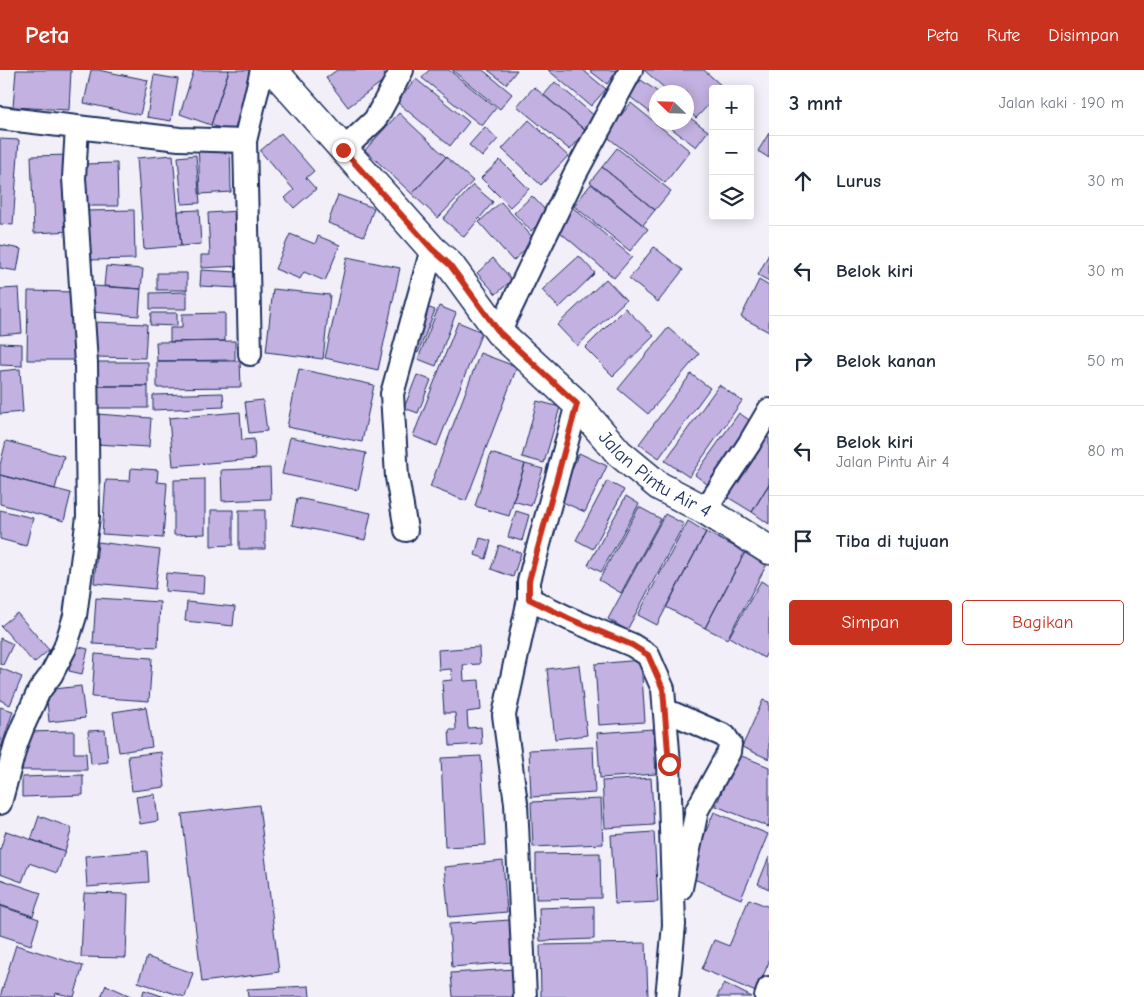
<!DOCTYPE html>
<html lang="id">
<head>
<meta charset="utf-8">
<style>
	:root { --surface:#fff; --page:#f6f6f7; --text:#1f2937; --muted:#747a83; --line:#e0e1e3; --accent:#c8321e }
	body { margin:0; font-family:"Comic Neue",sans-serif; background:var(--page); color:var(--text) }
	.controls { position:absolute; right:15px; top:15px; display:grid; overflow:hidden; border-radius:5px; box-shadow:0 2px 12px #0003 }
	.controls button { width:45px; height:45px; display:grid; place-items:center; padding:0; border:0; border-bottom:1px solid var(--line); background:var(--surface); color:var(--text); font:25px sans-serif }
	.compass { position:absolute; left:649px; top:15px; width:45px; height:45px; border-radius:50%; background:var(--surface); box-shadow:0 2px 12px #0003; rotate:293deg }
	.stop { position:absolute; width:15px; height:15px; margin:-11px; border:4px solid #c8321e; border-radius:50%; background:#fff }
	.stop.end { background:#c8321e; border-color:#fff; box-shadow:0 1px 5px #0008 }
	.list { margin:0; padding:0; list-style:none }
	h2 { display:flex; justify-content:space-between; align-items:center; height:65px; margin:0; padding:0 20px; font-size:21px }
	h2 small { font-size:16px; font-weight:400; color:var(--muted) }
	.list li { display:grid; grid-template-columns:32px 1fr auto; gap:15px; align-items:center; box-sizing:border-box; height:90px; padding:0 20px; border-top:1px solid var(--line) }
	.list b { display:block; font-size:19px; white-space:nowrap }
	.list p { margin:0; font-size:16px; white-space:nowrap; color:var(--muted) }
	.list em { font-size:16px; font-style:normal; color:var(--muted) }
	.actions { display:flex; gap:10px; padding:15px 20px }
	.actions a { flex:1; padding:11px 0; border:1px solid var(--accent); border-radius:5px; text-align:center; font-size:18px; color:var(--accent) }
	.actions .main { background:var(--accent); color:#fff }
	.icon { flex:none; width:28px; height:28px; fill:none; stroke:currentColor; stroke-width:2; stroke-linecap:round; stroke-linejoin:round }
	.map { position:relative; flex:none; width:769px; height:927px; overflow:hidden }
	header { display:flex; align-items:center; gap:30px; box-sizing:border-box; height:70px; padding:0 25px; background:var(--accent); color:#fff }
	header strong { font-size:24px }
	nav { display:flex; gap:28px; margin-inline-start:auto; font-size:18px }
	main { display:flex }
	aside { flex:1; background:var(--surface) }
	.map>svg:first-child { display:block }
</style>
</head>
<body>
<header>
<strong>Peta</strong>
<nav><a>Peta</a><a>Rute</a><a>Disimpan</a></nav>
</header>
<main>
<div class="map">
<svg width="769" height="927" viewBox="0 0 769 927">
	<rect width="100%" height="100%" fill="#f3eff9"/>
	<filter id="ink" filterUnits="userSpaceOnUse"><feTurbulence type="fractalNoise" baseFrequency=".02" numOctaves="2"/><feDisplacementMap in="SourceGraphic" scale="10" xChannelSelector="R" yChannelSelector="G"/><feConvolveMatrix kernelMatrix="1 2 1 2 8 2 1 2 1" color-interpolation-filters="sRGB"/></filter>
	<g filter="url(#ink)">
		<path fill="#c3b1e1" stroke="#1b2f5e" d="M16 0H71L69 40 13 37Z
			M91 0H98L148 10 140 45 84 33Z
			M194 0H229L211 55 180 44Z
			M229 0H261L240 64 211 55Z
			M337 0H382L387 8 348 37 326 8Z
			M429 0H449L496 38 482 56 422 8Z
			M452 0H483L512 24 500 39Z
			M488 0H517L506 14Z
			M548 0H583L606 19 591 36Z
			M589 0H618L607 14Z
			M644 0H704L724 18 713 19V30L696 48 686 39V22H669Z
			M154 5 178 9 171 51 147 47Z
			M416 9 469 52 450 76 397 32Z
			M641 10 658 22 656 47 629 26Z
			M555 12 597 48 586 61 544 25Z
			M534 17 586 61 570 80 517 36Z
			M631 33 690 81 665 113 605 65Z
			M399 43 446 87 412 124 365 80Z
			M686 45 708 61 696 77 663 52H686Z
			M529 50 568 86 541 115 502 79Z
			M485 57 498 69 482 87 469 75Z
			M281 63 314 101 306 108 316 119 294 138 285 128 294 120 260 81Z
			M769 63V88L758 81Z
			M0 69 19 70 13 155 0 154Z
			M230 71 231 122 200 124 198 72Z
			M617 78 671 121 655 140 602 97Z
			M71 85 74 161 34 163 31 86Z
			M173 85 181 176 144 179 137 88Z
			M196 85 200 133 182 134 178 87Z
			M446 87 473 111 438 148 412 124Z
			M500 90 529 119 510 137 481 108Z
			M117 93 118 136H84V94Z
			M602 97 655 140 643 155 590 112Z
			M591 114 648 159 630 181 574 136Z
			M473 115 493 132 464 167 443 149Z
			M338 125 374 138 364 166 328 153Z
			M532 126 549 144 531 161 514 143Z
			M501 132 535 170 513 191 479 152Z
			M571 136 632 187 614 208 554 157Z
			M134 140 135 189 87 190 86 141Z
			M199 140 201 174 181 176 178 141Z
			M238 141 241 196 201 198V185H210L208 143Z
			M290 164 315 174 318 166 340 175 325 211 304 202 300 209 275 199Z
			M0 175 21 179 17 201 0 198Z
			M654 177 683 200 658 232 629 209Z
			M769 184V211L758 205Z
			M579 186 595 203 559 238 542 220Z
			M347 187 400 198 378 300 325 288Z
			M493 188 512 210 496 224 477 203Z
			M106 196 143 199 141 219 104 216Z
			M201 200 237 202 236 218 200 216Z
			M157 203H187V220H157Z
			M606 209 626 230 577 276 557 255Z
			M759 210 769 216V262L741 247Z
			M93 216 141 219 139 246 92 242Z
			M19 218 22 263 0 265V219Z
			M273 219 330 225 323 289 266 282Z
			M28 221 77 222 76 290H27Z
			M187 222V239H150V223Z
			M424 236 435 240 418 283 407 278Z
			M439 236 456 243 436 296 418 289Z
			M625 238 654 266 613 306 585 278Z
			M151 243H177V256L150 255Z
			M225 243V271L170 272V258H182V244Z
			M94 252 147 254 145 288 93 287Z
			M458 252 482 262 437 376 413 366Z
			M668 258 699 284 648 344 618 319Z
			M235 271V290L157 291 156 272Z
			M0 273 22 274V296L0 295Z
			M480 283 517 297 466 431 430 417Z
			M157 291H240L241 317 157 318Z
			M97 292H148V316H97Z
			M20 299 23 342 0 344V301Z
			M299 299 374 315 362 372 287 357Z
			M691 304 710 318 659 388 639 374Z
			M417 305 431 310 418 343 404 338Z
			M719 315 742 331 689 407 665 391Z
			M97 316H148V338H97Z
			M223 323 224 337 153 340V325Z
			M263 330 267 361 249 363 245 332Z
			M537 331 560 337 544 393 522 387Z
			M240 342 242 370 254 369 255 389 173 396 169 348Z
			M739 343 755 354 711 417 695 405Z
			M97 344 151 348 149 377 95 374Z
			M759 362 769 368V414L752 442 721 423Z
			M290 367 366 383 358 420 282 404Z
			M6 371 64 386 55 419 0 405V395Z
			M491 383 525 394 509 446 475 436Z
			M579 383 607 396 585 442 558 430Z
			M525 394 543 399 531 436 513 431Z
			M131 398 158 400 157 412 167 413 163 468 102 464 106 410 130 411Z
			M270 398 271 429 222 431 221 400Z
			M0 405 71 423 64 451 0 434Z
			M205 409V464L174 465V410Z
			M607 411 624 420 593 479 576 470Z
			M769 414V454L752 442Z
			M626 426 639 434 601 502 588 495Z
			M297 428 371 443 365 470 292 455Z
			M639 437 661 449 621 523 599 510Z
			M0 440 33 448 26 476 0 469Z
			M211 440H233V475L211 476Z
			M239 440H265V479H239Z
			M516 441 529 445 522 471 508 467Z
			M665 444 684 454 627 560 608 549Z
			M688 451 706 462 657 555 638 545Z
			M706 462 745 482 705 558 666 537Z
			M480 468 491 471 486 489 475 485Z
			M98 472 160 480 155 519 94 513Z
			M499 475 521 483 513 507 491 499Z
			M745 482 767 494 727 569 705 558Z
			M166 503 204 506 203 524 165 521Z
			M761 511 769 516V579L764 588 729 567Z
			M96 528 160 532 158 577 93 574Z
			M187 532 235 537 233 556 185 551Z
			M17 543 49 580 34 593 1 556Z
			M0 568 13 574 3 595 0 594Z
			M75 576 88 579 82 604 69 601Z
			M479 577 480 594 463 595 464 611 479 610 481 640 467 642 468 658 481 657 482 674 450 676 449 660H456L455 643H444L442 611 452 610 451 599 439 600 438 580Z
			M95 584 152 588 149 631 92 627Z
			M641 590 645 652 599 655 595 594Z
			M579 595 587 665 555 669 547 599Z
			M0 598 22 607 10 635 0 630Z
			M81 616 85 648 49 652 46 620Z
			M763 630 769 632V689L742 677Z
			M0 637 13 641 1 678 0 677Z
			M146 637 152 677 119 682 113 642Z
			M653 659 656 704 600 708 597 663Z
			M105 660 108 692 91 694 88 661Z
			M74 661V683H86L87 700H22V662Z
			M593 677 595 723 531 727 529 680Z
			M161 682 165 717 132 721 128 686Z
			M737 684 769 697V757L716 736Z
			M481 686 486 775 445 777 441 688Z
			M83 705V725L22 727V707Z
			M651 708 654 755 605 758 602 711Z
			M155 724 158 751 140 754 136 727Z
			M601 729 603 774 533 777 531 732Z
			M259 735 279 902 202 912 182 744Z
			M714 742 768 764 741 829 687 806Z
			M39 746 72 758 65 781 31 770Z
			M6 761 65 781 57 803 29 793 22 812 0 804V780Z
			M654 762 658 832 615 834 611 765Z
			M147 781 149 812 87 817 85 786Z
			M600 783 601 828 536 829V784Z
			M769 787V819L758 814Z
			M503 791 507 842 449 847 444 797Z
			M0 809 41 823 33 846 0 835Z
			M84 823 128 824 126 888 81 887Z
			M749 829 769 837V892L756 922 702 899 714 870 729 876Z
			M0 836 39 849 31 875 0 865Z
			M594 836V869L540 871 539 838Z
			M510 850 513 892 452 897 449 854Z
			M646 873 648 927H541L540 875Z
			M16 875 83 896 74 927 56 923 55 927H0Z
			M147 887 193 903 185 927 138 912Z
			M515 899 517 927H453L451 903Z
			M724 913 752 927H717Z
			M106 915 133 927H101Z
			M309 916 310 927H248L247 919Z
			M144 920 165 927H142Z"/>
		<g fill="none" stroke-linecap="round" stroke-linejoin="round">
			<defs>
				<path id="minor" d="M0 48 179 69 245 71 262 0
					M245 71 250 284
					M343 80 375 50 402 0
					M499 262 574 106 631 0
					M705 440 749 374 769 340
					M406 460 397 407 392 324 432 179
					M529 529 570 549 632 575 648 585 663 619 669 694 674 855 667 927
					M665 640 725 666 730 674 729 682 697 740 681 818
					M0 733 16 674 23 656 39 621 51 605 65 578 75 546 88 447 86 293 74 108 77 57
					M525 927 516 733 504 645 529 529V511L577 334
					M766 927 769 918"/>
				<g id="secondary">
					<path id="s1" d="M273 0 432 179 450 195 499 262 577 334 619 383 659 416 705 440 769 480"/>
				</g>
			</defs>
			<use href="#minor" stroke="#1b2f5e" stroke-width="26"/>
			<use href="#secondary" stroke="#1b2f5e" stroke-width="31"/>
			<use href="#minor" stroke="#fff" stroke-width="22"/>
			<use href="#secondary" stroke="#fff" stroke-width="28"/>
		</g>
	</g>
	<g fill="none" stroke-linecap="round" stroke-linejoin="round" filter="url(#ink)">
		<path stroke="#c8321e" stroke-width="6" d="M343 80 432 179 450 195 499 262 577 334 529 511V529L570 549 632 575 648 585 663 619 669 694"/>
	</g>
	<g text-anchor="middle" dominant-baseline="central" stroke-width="5" stroke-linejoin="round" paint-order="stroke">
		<g font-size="19" fill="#1b2f5e" stroke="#fff">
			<text stroke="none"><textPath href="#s1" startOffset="559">Jalan Pintu Air 4</textPath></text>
		</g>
	</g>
</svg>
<div class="controls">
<button>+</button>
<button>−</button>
<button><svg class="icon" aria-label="layers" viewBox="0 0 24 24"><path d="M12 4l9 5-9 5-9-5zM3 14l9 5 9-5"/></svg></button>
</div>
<svg class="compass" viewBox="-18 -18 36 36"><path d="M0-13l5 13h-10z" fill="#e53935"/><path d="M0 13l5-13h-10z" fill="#747a83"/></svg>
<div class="stop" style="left:669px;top:694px"></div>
<div class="stop end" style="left:343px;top:80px"></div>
</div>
<aside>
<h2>3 mnt<small>Jalan kaki · 190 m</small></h2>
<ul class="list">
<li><svg class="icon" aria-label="ahead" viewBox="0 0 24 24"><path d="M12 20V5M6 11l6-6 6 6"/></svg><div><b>Lurus</b></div><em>30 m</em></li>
<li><svg class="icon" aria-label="left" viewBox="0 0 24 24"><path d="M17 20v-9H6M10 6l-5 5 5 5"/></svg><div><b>Belok kiri</b></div><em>30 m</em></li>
<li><svg class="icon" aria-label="right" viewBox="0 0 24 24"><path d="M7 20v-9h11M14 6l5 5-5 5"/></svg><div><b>Belok kanan</b></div><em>50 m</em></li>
<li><svg class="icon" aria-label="left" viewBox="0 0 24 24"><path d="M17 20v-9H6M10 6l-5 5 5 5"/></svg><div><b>Belok kiri</b><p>Jalan Pintu Air 4</p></div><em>80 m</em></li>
<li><svg class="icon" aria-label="arrive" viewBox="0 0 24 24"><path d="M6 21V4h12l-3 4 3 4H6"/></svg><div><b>Tiba di tujuan</b></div></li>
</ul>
<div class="actions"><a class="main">Simpan</a><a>Bagikan</a></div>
</aside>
</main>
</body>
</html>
